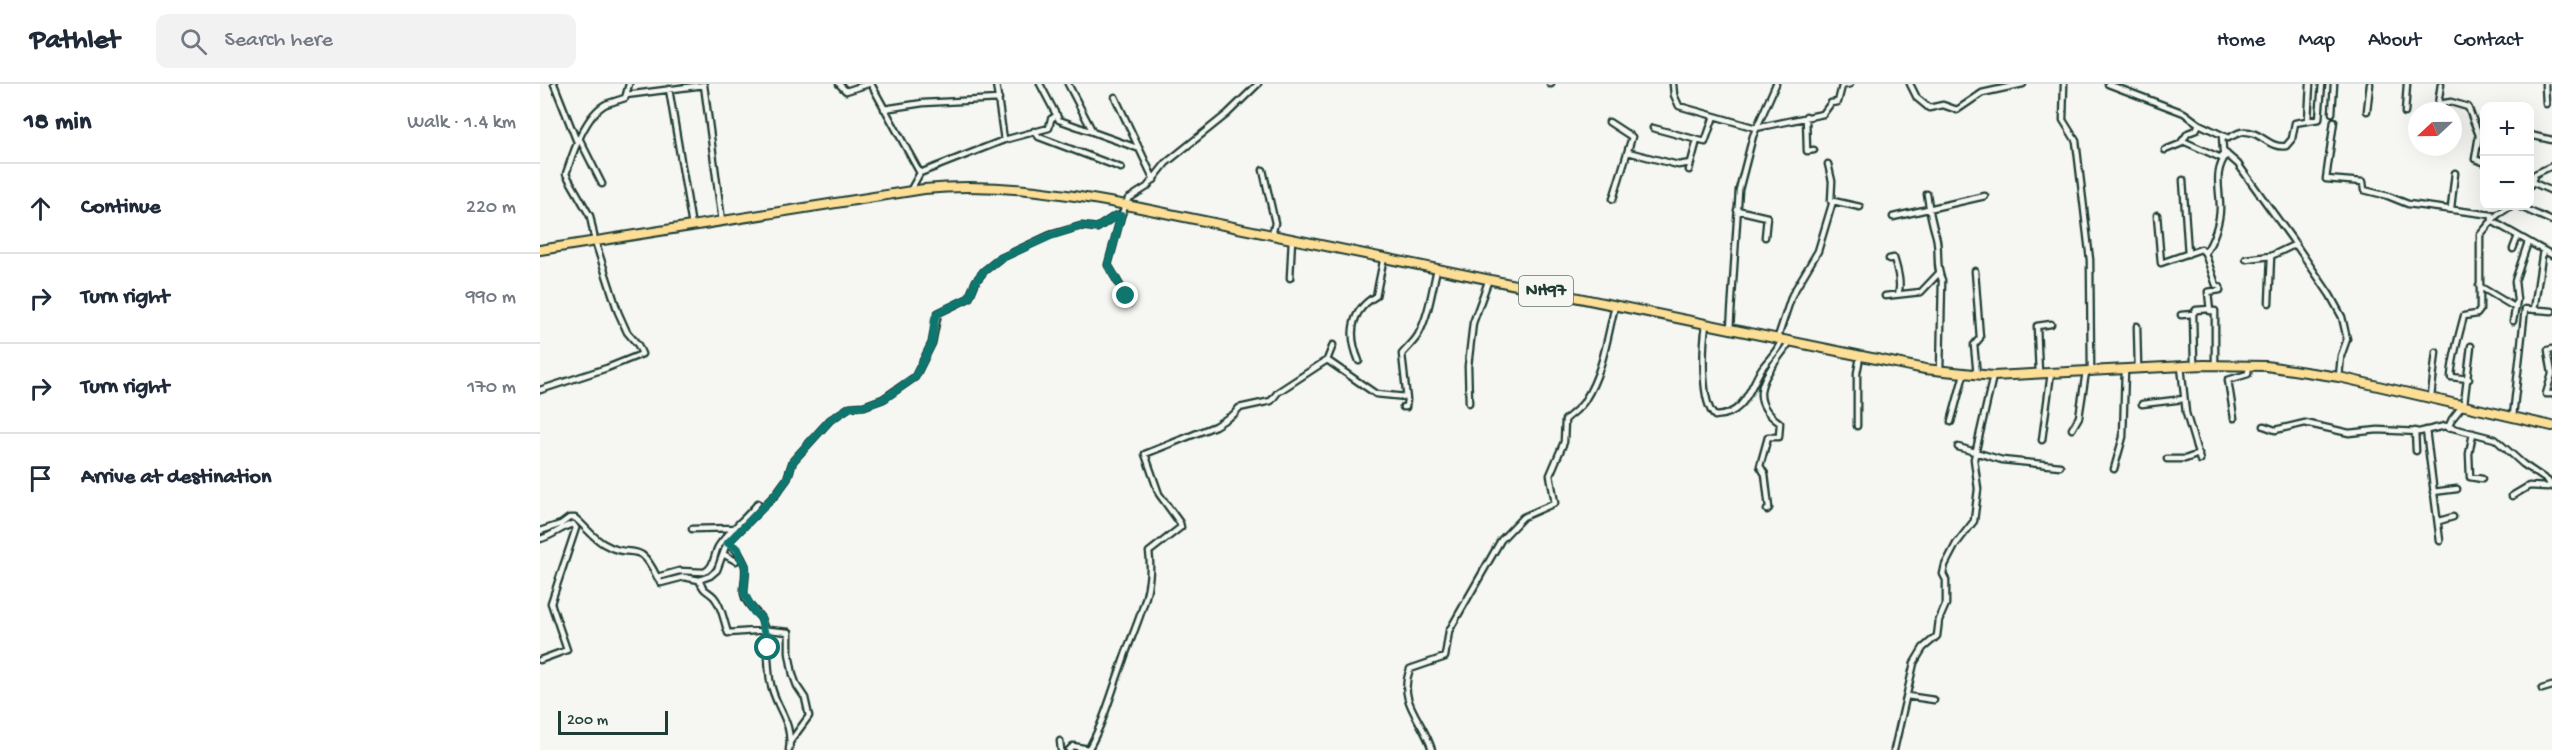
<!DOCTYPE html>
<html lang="en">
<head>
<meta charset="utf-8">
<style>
	:root { --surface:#fff; --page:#f2f2f3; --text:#1f2937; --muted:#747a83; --line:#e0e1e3 }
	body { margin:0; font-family:"Gochi Hand",sans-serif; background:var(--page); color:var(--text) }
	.controls { position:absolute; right:18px; top:18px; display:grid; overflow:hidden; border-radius:12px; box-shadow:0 6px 24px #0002 }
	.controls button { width:54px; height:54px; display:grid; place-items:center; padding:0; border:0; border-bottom:2px solid var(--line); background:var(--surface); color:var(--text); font:30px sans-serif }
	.compass { position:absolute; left:1868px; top:18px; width:54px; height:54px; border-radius:50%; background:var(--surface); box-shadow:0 6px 24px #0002; rotate:248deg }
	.scale { position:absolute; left:18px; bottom:15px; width:110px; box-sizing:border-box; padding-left:6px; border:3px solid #1f3d34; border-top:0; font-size:16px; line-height:21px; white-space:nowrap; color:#1f3d34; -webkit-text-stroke:4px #f6f6f2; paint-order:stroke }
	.stop { position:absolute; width:18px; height:18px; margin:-14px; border:4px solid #0f766e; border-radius:50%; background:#fff }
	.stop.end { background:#0f766e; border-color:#fff; box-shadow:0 2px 6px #0008 }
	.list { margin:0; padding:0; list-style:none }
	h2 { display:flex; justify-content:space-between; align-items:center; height:78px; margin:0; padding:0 24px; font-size:26px }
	h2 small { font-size:20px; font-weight:400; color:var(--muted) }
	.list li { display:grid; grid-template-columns:39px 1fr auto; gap:18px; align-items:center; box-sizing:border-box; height:90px; padding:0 24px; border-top:2px solid var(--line) }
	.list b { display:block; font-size:22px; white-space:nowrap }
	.list em { font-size:20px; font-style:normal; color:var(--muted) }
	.icon { flex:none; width:33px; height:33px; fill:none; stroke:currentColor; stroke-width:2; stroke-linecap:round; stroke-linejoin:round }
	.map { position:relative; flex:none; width:2012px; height:666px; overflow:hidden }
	header { display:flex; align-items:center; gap:36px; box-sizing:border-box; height:84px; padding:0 30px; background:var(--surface); border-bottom:2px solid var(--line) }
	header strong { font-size:28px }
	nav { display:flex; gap:33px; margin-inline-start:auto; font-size:21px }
	.search { width:420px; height:54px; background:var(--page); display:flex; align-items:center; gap:15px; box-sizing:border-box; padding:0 21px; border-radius:12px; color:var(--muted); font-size:22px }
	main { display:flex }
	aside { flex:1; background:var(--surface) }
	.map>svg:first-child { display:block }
</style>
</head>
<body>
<header>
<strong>Pathlet</strong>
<div class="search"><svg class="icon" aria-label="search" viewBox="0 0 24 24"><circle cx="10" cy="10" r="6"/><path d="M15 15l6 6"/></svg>Search here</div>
<nav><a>Home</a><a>Map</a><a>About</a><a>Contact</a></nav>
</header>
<main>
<aside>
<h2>18 min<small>Walk · 1.4 km</small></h2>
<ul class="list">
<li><svg class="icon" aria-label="ahead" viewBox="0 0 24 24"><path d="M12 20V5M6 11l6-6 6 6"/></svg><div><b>Continue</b></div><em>220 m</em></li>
<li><svg class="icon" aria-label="right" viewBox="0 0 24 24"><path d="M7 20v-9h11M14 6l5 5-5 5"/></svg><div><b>Turn right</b></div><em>990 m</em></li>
<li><svg class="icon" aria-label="right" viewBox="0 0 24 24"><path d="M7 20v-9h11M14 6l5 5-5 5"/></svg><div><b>Turn right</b></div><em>170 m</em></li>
<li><svg class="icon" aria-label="arrive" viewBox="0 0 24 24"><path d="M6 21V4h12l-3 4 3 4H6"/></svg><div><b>Arrive at destination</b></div></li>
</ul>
</aside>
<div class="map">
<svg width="2012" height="666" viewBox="0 0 2012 666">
	<rect width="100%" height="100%" fill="#f6f6f2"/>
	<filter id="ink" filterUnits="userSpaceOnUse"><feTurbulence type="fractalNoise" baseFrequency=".0167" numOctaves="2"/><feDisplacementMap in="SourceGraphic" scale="12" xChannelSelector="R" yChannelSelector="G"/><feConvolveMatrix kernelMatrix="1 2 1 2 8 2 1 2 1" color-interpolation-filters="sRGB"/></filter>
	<g filter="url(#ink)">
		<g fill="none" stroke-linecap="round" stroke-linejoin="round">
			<defs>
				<path id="street" d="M14 0 37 58
					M299 0 306 7 328 0
					M331 0 380 89
					M456 0 464 56
					M500 0 519 36 597 64
					M528 0 553 48
					M1010 0H1011
					M1133 0 1134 11 1139 22 1216 44 1283 30 1291 19 1298 18 1302 2 1310 0
					M1370 0 1377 14 1389 24 1403 21 1417 26 1442 9 1483 0
					M1524 0 1523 36 1536 57 1550 176 1551 288
					M1568 0 1644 29 1659 40 1682 51 1683 67 1698 80 1752 155 1790 211 1802 233 1807 255 1801 272 1799 293
					M1901 0 1898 20 1911 18 1928 23 1939 51 1935 75 1943 78 1944 75
					M2005 0 2006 20
					M129 5 152 142
					M86 11 89 0
					M575 13 614 96
					M344 25 383 19 459 15
					M1827 27 1830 0
					M1792 29 1794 0
					M1865 29 1867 0
					M1266 32 1267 67 1274 66
					M1768 36 1770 0
					M1794 37 1786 95 1823 98 1824 106 1848 112 1868 120 1952 131V137L2012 171
					M1069 38 1092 53 1073 115
					M1113 44 1165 58 1174 32
					M494 47 499 53 581 84
					M1682 51 1688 54C1693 52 1697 49 1702 48 1721 46 1728 65 1746 62L1752 55 1755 39 1779 35 1782 0
					M1990 51 2012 56
					M39 54 62 100
					M1643 57 1681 74 1683 70
					M1625 66 1640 60 1648 49 1656 46 1659 40
					M1088 68 1138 81 1151 79
					M723 86 735 139 732 151
					M1149 86 1157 56
					M1643 96 1648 170
					M1992 98 2012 107
					M1990 102 1995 90 2012 82
					M370 107 380 89 464 56 509 44 511 35 517 31
					M1387 110C1389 124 1392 139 1396 152 1400 167 1395 182 1402 196L1400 288
					M1293 117 1320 123
					M1978 122 2012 137
					M1911 124 1915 89
					M1197 126 1227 133 1225 153
					M1617 131 1621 179 1661 165 1665 169 1676 201 1680 203V206L1668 208 1670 227H1675V281
					M1353 133 1445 112
					M1973 165 1978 152
					M1665 169C1673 158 1680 138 1680 124 1680 104 1673 88 1687 70
					M1349 175 1354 174C1357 184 1362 200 1358 210
					M1706 175 1731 172 1756 160
					M1435 187 1440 254 1434 261 1437 291
					M750 194 752 155
					M1939 202 1976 224
					M1345 212 1381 208 1399 189
					M590 219 568 181 581 132 588 115 607 103 626 79 687 30 718 0
					M1729 219 1731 172
					M1985 225 2012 227
					M1994 226 2003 166
					M1653 230 1656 226 1670 225
					M1641 231 1653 230 1654 281
					M1973 237 1977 216 1975 197 1988 158
					M1166 241C1163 260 1160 319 1175 332 1205 331 1209 305 1222 284 1229 274 1237 269 1241 257
					M1597 242 1598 284
					M1190 245 1199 106 1213 52 1236 0
					M1237 256 1252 211 1278 167 1293 117H1291L1292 97 1288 80
					M2012 265 2008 266 2012 290 2006 310H2012
					M787 276 793 261
					M819 277C808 251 810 227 836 212L844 173
					M1641 282 1646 329 1660 376
					M1499 290 1497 242 1511 240
					M1929 295 1911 293C1912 275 1919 251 1924 232L1937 230 1940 226V151L1957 131 1971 122
					M0 306 67 284 102 270 98 261 87 248 78 228 55 157 50 132 26 90C33 69 45 31 66 20 72 18 79 16 85 14L86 11 164 1 182 137
					M1891 313 1896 268
					M929 319 928 282 933 239 949 195
					M1602 320 1644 315
					M863 323H866L867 316 862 270C867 264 874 258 878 251 889 231 892 206 897 185
					M1973 332 1985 225
					M1694 334 1688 296 1708 290 1709 281
					M1411 338 1424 290
					M1317 342V289L1320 273
					M1724 342 1735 346 1765 339 1809 349 1838 346 1879 348 1905 342 1955 355 1983 380 2008 397 2012 403
					M1908 344 1912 335 1924 320 1931 262
					M1532 345 1539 333 1546 288
					M1886 346 1900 457
					M1875 347 1876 367
					M1933 349 1929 370 1930 393 1942 395
					M1502 356 1511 289
					M1418 363 1462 376 1520 382
					M1627 375H1645L1659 370
					M1574 385 1583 353 1585 285
					M1893 408 1917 405
					M1972 412 1989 402 2008 403 2010 400
					M1227 426 1229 424 1225 390 1220 382 1228 353H1239L1240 339C1201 312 1231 286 1249 259
					M1899 437 1913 433
					M152 445 195 444
					M0 447 21 440 29 434H35C45 442 53 454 64 460 93 477 98 453 117 493L139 487 164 488C175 483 173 472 178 463 187 448 206 435 218 419
					M0 455C13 452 23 442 33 440L36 444 11 519 27 566 0 576
					M187 459C197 465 200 470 204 479 208 487 203 502 204 510 206 522 219 528 222 537 229 556 227 576 230 596 234 623 254 637 249 666
					M183 470 196 477
					M117 493 121 499 144 493 159 496 170 492 177 486 187 459 236 410 247 395 253 377 290 336 310 323 324 322 343 315 375 293 392 259 398 229 429 214 436 197 444 187 459 175 510 151 541 142 557 144 575 132H581
					M159 496C165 509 166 505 174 513 182 522 184 538 188 549L228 546 249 548V569L253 591 257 602 265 614 269 632 250 658
					M2002 605 2012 602
					M1367 612 1394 616
					M520 657 521 666
					M529 666 533 662 548 665
					M548 666C564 638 571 610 582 580 594 543 615 508 609 468L641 443 640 439 619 410 605 370 675 342 694 330 699 324 731 317 738 308 787 276 836 310 866 313
					M892 666C883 635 857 619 870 585L905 573 909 547 961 456 983 433 1015 419 1010 391 1024 358 1025 336C1031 330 1041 324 1045 316 1063 288 1067 254 1075 222
					M1354 666 1374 579 1383 564 1397 552 1399 536 1406 520V496L1403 490 1405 481 1416 460 1434 437 1438 405 1434 375 1453 292"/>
				<path id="highway" d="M0 166 384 105C453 99 518 108 586 121L1385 285 1453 292 1664 281 1726 282 1799 293 2012 342"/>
			</defs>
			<use href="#street" stroke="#1f3d34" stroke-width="9"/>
			<use href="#highway" stroke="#1f3d34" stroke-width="12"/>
			<use href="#street" stroke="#f6f6f2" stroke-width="4.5"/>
			<use href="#highway" stroke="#fdde96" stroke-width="8"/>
		</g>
	</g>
	<g fill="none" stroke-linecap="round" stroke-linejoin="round" filter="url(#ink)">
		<path stroke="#0f766e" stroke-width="8" d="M228 564 221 534 214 528 204 509 206 482 200 473 198 465 188 459 236 410 247 395 253 377 290 336 310 323 324 322 344 315 375 293 392 259 395 234 398 229 429 214 436 197 444 187 459 175 510 152 541 142 557 144 575 132H581L568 181 586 212"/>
	</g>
	<g text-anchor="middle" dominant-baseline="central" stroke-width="4.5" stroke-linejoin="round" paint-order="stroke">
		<rect fill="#f6f6f2" stroke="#60746d" stroke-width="1.5" x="979" y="192" width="54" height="30" rx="4.5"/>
		<g font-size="18" font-weight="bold" fill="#1f3d34">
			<text x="1006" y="207">NH97</text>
		</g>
	</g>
</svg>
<div class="controls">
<button>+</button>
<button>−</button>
</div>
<svg class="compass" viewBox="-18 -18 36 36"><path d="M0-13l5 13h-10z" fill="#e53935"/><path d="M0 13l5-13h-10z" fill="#747a83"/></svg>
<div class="scale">200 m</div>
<div class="stop" style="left:228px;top:564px"></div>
<div class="stop end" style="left:586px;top:212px"></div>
</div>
</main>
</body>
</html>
